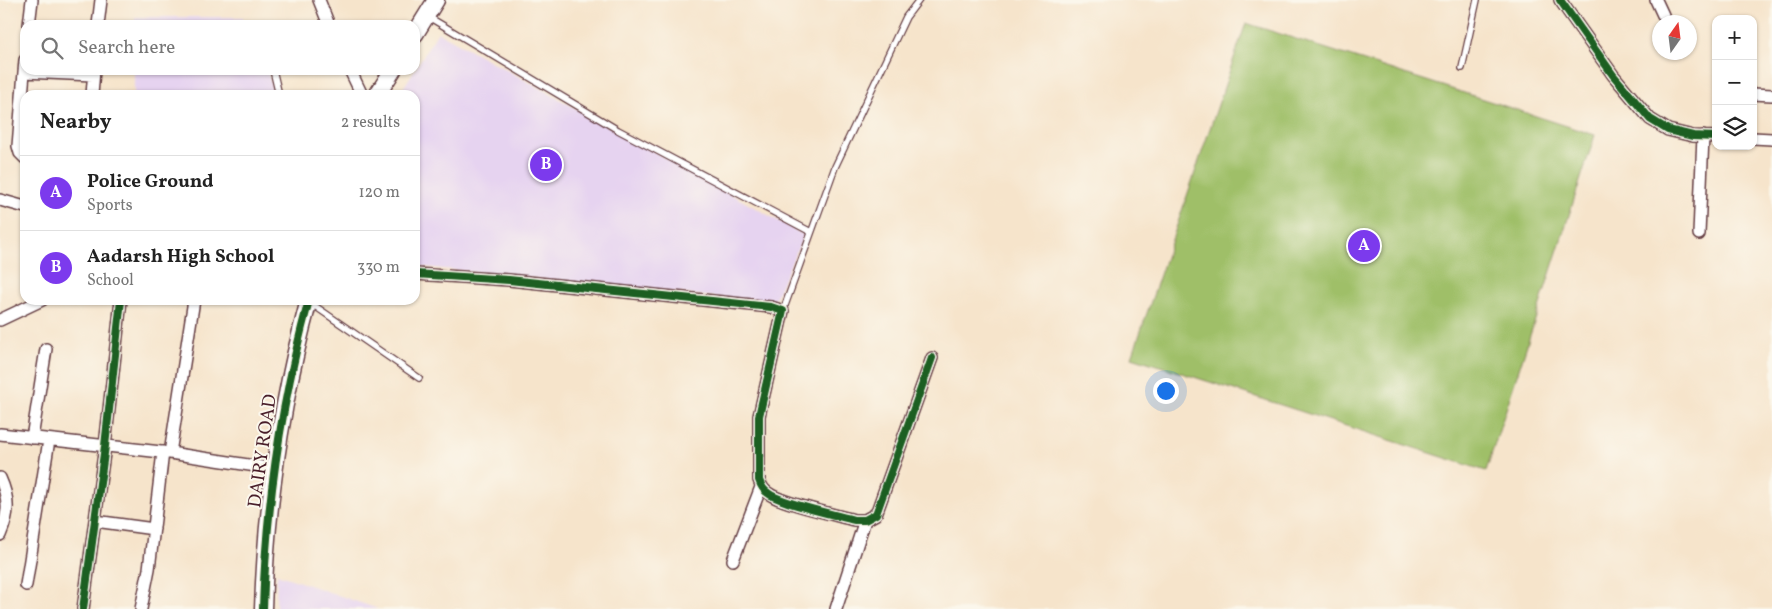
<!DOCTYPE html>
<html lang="en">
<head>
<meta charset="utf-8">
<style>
	:root { --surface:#fff; --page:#f6f6f6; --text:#222; --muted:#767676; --line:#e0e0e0; --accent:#7c3aed }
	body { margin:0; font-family:Vollkorn,serif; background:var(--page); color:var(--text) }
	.controls { position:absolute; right:15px; top:15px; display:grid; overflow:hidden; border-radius:10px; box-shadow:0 1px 4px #0004 }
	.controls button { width:45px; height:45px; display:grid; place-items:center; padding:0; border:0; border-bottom:1px solid var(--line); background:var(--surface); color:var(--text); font:25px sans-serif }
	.compass { position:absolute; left:1652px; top:15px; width:45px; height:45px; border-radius:50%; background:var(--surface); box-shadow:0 1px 4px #0004; rotate:14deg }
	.you { position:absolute; left:1165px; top:390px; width:18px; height:18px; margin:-12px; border:4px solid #fff; border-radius:50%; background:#1a73e8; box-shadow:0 0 0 8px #1a73e833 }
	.badge { display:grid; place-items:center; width:32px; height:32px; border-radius:50%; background:var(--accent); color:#fff; font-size:16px; font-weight:700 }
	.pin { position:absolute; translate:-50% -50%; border:2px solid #fff; box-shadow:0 1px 5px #0006 }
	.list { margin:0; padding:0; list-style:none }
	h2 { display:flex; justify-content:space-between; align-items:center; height:65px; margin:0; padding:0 20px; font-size:21px }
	h2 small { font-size:16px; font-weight:400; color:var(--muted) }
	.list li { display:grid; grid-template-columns:32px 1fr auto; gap:15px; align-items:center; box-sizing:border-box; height:75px; padding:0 20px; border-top:1px solid var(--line) }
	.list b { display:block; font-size:19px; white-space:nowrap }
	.list p { margin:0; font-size:16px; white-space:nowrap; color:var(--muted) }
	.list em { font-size:16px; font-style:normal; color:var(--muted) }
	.icon { flex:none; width:28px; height:28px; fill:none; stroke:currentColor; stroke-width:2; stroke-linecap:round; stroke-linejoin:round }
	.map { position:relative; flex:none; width:1772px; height:609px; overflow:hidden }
	.search { position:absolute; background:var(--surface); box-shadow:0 1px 4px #0004; left:20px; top:20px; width:400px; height:55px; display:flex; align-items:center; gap:12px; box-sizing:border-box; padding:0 18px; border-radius:15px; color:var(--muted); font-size:19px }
	.panel { position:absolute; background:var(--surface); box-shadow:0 1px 4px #0004; left:20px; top:90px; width:400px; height:215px; border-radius:15px }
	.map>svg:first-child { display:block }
</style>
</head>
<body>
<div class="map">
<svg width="1772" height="609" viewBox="0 0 1772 609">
	<rect width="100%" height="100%" fill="#fbf7ec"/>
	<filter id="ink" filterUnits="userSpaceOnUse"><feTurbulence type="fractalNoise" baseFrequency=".02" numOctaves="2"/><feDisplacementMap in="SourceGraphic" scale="10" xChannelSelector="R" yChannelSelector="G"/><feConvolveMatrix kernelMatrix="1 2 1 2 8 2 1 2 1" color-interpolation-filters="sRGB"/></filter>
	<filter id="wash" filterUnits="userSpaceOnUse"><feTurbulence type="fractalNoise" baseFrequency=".0096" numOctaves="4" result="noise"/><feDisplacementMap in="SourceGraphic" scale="20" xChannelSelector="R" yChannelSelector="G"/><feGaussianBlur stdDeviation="1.12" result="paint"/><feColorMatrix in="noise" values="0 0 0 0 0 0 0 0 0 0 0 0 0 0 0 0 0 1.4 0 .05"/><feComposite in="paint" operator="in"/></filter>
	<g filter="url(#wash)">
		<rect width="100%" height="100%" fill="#f6e4cb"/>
		<path fill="#e6d3f0" d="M135 17H243V25H135Z
			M438 32 804 235 773 303 415 266V95H399Z
			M134 70H267L274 95H134Z
			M277 574 378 609H276Z"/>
		<path fill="#9fbf68" stroke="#746f4a" d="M1246 23 1595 135 1486 471 1132 357Z"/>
	</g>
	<g filter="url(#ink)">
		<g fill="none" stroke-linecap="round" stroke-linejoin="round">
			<defs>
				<path id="lane" d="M427 16 618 130 811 232
					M1462 68 1477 0
					M273 70 279 95
					M309 302 419 378
					M783 311 835 167 906 17 919 0"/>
				<path id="street" d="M319 0 329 25
					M1560 0 1613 75 1650 119 1668 130 1693 136 1716 137
					M1656 0 1663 15
					M29 25 32 0
					M98 25 101 0
					M25 60 18 146 20 153 25 158
					M350 70 362 95
					M24 72 93 75
					M1753 94 1772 95
					M92 95 94 70
					M1753 138 1772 139
					M0 200 25 207
					M1699 234 1703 136
					M415 274 509 280 771 307 783 311 759 416V480C761 486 763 490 768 493 780 503 836 515 854 520H865L876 514 932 358
					M0 320 42 300
					M0 434 170 453 275 469
					M32 438 46 349
					M170 453 194 300
					M0 478C10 500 9 514 0 535
					M95 521 154 529
					M733 560 761 487
					M26 585 49 440
					M83 609 105 446 121 300
					M141 609 149 569 163 452
					M836 609 865 520"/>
				<path id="secondary" d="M415 34 436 0
					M377 95 393 70
					M263 609C266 507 282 399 309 300"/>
			</defs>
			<use href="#lane" stroke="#643d43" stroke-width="8"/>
			<use href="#street" stroke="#643d43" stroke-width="14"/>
			<use href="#secondary" stroke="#643d43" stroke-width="19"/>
			<use href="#lane" stroke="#fff" stroke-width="5.5"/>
			<use href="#street" stroke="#fff" stroke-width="11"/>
			<use href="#secondary" stroke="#fff" stroke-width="16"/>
			<defs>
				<path id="cycleway" d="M1560 0 1613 75 1650 119 1668 130 1693 136 1716 137
					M415 274 509 280 771 307 783 311 759 416V480C761 486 763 490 768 493 780 503 836 515 854 520H865L876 514 932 358
					M83 609 105 446 121 300
					M263 609C266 507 282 399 309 300"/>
			</defs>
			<use href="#cycleway" stroke="#fbf7ec" stroke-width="11"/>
			<use href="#cycleway" stroke="#1b5e20" stroke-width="8"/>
		</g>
	</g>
	<g text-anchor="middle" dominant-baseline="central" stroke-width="4" stroke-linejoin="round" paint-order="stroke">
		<g font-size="19" fill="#4a1f2b" stroke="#fbf7ec">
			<text transform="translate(263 451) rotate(-82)">DAIRY ROAD</text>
		</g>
	</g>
</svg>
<div class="controls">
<button>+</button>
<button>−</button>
<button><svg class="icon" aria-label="layers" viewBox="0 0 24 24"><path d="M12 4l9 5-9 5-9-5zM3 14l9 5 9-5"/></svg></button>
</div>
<svg class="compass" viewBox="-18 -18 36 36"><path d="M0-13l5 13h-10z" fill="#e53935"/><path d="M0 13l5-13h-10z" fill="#767676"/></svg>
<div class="you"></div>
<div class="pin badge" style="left:1364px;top:246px">A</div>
<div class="pin badge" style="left:546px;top:165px">B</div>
<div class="search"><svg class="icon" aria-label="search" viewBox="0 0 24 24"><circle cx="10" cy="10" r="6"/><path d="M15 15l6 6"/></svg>Search here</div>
<section class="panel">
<h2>Nearby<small>2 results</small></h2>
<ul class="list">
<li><span class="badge">A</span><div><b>Police Ground</b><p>Sports</p></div><em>120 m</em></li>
<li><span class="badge">B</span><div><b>Aadarsh High School</b><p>School</p></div><em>330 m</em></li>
</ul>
</section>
</div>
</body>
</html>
